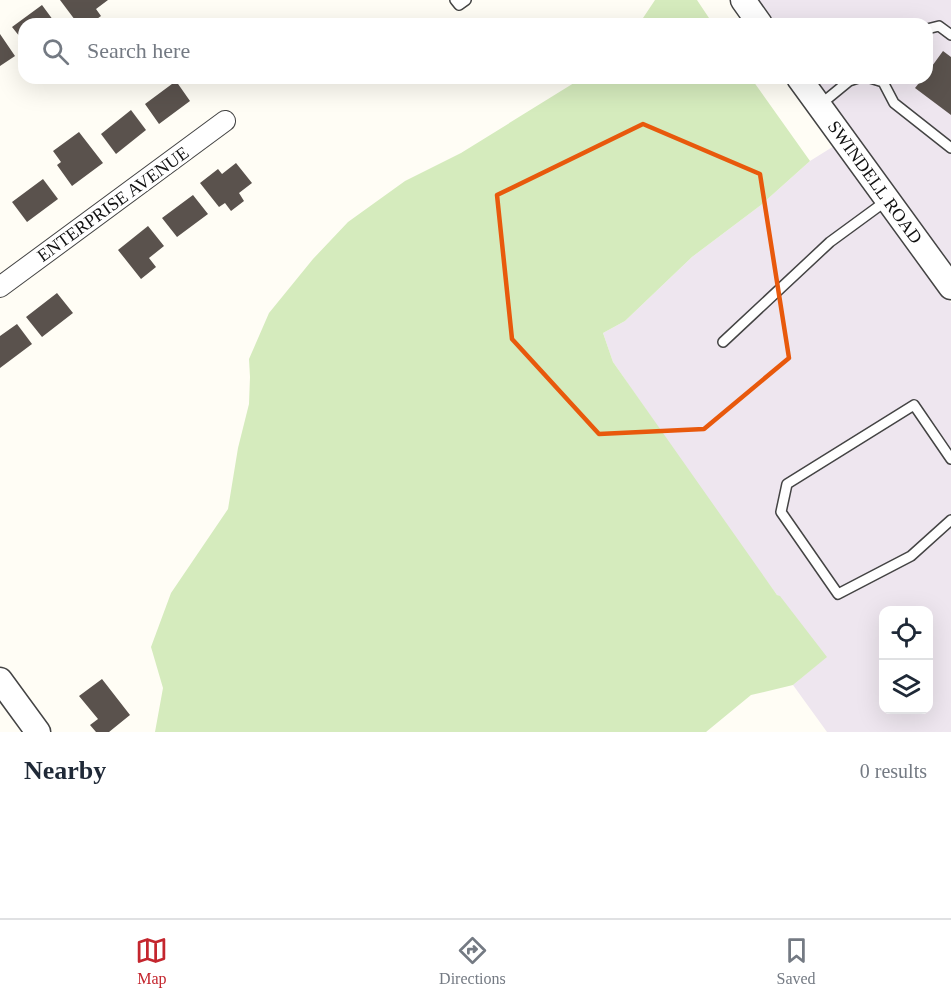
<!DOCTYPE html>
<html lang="en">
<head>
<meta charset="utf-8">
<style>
	:root { --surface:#fff; --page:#f6f6f7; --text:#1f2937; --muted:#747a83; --line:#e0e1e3; --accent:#c4262e }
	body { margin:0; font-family:"Times New Roman",serif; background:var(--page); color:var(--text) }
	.controls { position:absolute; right:18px; bottom:18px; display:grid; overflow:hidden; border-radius:12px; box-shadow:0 6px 24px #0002 }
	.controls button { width:54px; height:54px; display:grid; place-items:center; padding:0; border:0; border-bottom:2px solid var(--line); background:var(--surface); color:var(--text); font:30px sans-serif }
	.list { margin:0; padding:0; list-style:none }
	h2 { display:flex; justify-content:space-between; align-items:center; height:78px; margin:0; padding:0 24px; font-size:26px }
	h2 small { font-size:20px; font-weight:400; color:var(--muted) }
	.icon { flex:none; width:33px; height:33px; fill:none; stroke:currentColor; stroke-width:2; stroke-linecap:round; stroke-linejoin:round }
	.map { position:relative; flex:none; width:951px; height:732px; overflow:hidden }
	.search { position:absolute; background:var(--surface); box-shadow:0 6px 24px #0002; left:18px; right:18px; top:18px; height:66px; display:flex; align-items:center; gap:15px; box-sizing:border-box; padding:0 21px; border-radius:18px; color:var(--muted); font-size:22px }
	.sheet { height:186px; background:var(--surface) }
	nav { display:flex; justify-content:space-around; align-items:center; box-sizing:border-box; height:84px; border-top:2px solid var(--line); background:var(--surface); font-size:16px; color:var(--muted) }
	nav a { display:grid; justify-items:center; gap:3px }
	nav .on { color:var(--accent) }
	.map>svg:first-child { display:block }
</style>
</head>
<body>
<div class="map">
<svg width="951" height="732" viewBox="0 0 951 732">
	<rect width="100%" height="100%" fill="#fffdf5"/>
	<path fill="#eee6ef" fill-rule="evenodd" d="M754 0H951V271L811 78H927V24H772Z
		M834 146 951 303V732H827L793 685 826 657 780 597 777 595 737 541 613 362 603 333 625 321 692 257 761 205 810 161ZM884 610H928V710H884Z"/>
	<path fill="#d5ebbd" d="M655 0H697L713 24H639Z
		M582 78H751L810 161 761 205 692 257 625 321 603 333 613 362 777 595 780 596 827 657 793 685 751 695 706 732H155L163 688 151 647 171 593 228 509 238 448 249 404 250 377 249 359 269 313 313 259 348 222 405 181 461 153Z"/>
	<path fill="#5a524d" d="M60 0H108L96 9 101 16 90 24H78Z
		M42 5 56 24H24V42L12 27Z
		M0 34 15 56 0 66Z
		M943 51 951 57V115L915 88 923 78H927V73Z
		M176 81 190 101 159 124 145 104Z
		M131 110 146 130 116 154 101 134Z
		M79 132 103 163 72 186 57 165 61 162 53 151Z
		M236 163 252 183 239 193 244 201 231 211 225 203 219 207 200 183 218 169 222 174Z
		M43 179 58 199 27 222 12 202Z
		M193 195 208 214 177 237 162 218Z
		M148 226 164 246 149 258 156 267 141 279 118 250Z
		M57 293 73 313 42 337 26 317Z
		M17 324 32 344 0 368V336Z
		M102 679 130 715 109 732H96L90 725 98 719 79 696Z"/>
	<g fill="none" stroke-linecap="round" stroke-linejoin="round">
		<defs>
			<path id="service" d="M455 0 459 5 466 0
				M927 29 939 26 951 35
				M870 78 883 82
				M886 78 883 82 894 103 951 148
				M821 104 849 81 858 78
				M723 342 830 242 886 201
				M951 459 914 405 787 484 781 512 838 594 911 556 951 520"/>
			<path id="minor" d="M0 287 225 121"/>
			<path id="tertiary" d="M743 0 760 24
				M799 78 951 287
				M0 680 38 732"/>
		</defs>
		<use href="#service" stroke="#444" stroke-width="12"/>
		<use href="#minor" stroke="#444" stroke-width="22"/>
		<use href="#tertiary" stroke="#444" stroke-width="27"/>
		<use href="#service" stroke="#fff" stroke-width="9"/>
		<use href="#minor" stroke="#fff" stroke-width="20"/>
		<use href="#tertiary" stroke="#fff" stroke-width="24"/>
	</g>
	<path fill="none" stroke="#e8590c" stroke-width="4.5" stroke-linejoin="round" d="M643 124 760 174 789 358 704 429 599 434 512 339 497 195Z"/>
	<g text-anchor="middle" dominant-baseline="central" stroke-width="6" stroke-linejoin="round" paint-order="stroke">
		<g font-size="18" fill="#111" stroke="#fff">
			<text transform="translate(875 182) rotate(54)">SWINDELL ROAD</text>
			<text transform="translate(113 204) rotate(-36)">ENTERPRISE AVENUE</text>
		</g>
	</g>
</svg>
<div class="controls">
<button><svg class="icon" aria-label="locate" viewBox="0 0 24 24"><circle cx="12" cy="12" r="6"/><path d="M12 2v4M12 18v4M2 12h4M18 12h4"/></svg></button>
<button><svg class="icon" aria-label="layers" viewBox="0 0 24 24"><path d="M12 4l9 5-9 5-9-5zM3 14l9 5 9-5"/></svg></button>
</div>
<div class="search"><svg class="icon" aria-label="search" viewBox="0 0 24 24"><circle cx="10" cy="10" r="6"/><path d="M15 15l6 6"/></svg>Search here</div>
</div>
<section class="sheet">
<h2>Nearby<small>0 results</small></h2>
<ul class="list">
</ul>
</section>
<nav>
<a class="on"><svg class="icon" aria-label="map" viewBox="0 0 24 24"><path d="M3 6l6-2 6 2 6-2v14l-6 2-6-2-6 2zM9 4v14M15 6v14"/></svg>Map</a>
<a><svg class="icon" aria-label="directions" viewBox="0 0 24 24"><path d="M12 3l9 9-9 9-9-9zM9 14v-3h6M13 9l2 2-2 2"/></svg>Directions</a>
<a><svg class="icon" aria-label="saved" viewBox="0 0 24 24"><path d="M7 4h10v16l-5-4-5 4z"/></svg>Saved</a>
</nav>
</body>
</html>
